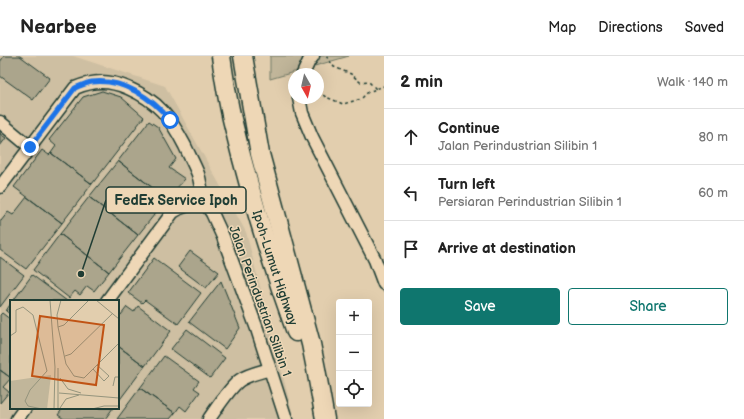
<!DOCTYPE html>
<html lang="en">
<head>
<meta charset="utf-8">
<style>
	:root { --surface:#fff; --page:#f6f6f6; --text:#222; --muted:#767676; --line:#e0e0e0; --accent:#0f766e }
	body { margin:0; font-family:"Balsamiq Sans",sans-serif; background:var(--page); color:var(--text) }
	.controls { position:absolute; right:12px; bottom:12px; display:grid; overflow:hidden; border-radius:4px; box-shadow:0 4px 16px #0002 }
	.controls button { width:36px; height:36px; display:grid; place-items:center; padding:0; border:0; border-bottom:1px solid var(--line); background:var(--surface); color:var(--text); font:20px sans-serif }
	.compass { position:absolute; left:288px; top:12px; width:36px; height:36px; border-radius:50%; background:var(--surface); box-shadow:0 4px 16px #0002; rotate:172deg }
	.stop { position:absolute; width:12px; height:12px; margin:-9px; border:3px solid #1a73e8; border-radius:50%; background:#fff }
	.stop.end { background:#1a73e8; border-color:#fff; box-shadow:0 1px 4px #0008 }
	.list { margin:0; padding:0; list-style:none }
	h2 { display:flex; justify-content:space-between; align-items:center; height:52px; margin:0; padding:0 16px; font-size:17px }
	h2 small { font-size:13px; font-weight:400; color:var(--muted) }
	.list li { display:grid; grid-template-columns:26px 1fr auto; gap:12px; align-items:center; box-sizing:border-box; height:56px; padding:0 16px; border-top:1px solid var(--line) }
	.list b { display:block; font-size:15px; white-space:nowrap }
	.list p { margin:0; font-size:13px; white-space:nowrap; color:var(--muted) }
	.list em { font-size:13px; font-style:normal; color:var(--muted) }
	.actions { display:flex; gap:8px; padding:12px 16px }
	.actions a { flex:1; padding:9px 0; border:1px solid var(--accent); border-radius:4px; text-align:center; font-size:14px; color:var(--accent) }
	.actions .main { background:var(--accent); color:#fff }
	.icon { flex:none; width:22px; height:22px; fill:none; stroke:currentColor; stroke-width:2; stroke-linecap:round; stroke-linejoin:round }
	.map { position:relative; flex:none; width:384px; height:363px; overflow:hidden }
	header { display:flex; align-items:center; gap:24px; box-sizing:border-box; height:56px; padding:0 20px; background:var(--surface); border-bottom:1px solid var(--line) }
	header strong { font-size:19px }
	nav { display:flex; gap:22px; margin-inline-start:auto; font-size:14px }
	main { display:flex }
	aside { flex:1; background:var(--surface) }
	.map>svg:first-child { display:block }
</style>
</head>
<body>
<header>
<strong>Nearbee</strong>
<nav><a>Map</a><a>Directions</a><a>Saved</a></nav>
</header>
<main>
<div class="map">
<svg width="384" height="363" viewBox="0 0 384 363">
	<rect width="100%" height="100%" fill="#e2ceae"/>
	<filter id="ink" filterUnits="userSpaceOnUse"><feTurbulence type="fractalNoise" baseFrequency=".025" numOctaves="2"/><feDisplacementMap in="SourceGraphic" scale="8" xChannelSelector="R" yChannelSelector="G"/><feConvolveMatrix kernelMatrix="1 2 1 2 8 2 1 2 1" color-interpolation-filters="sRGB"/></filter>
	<g filter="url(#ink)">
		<path fill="#cebfa2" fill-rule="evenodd" d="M0 0H73L165 30 246 176 294 363H0ZM11 245H118V352H11Z"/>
		<path fill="#c1b69a" stroke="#707a67" d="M270 0H349L270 23Z"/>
		<path fill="#aba58c" stroke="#1f3d34" d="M4 0H20L50 22 33 44 0 20V6Z
			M102 35 121 41 144 61 92 128 51 97 56 90 49 84 83 41Z
			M149 65 158 71 176 103 169 112 185 123 167 143 118 105Z
			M0 66 6 71 0 78 6 82 0 90Z
			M42 94 49 99 51 97 92 128 62 167 14 131Z
			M118 105 167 143 138 179 89 141Z
			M27 141 62 167 26 213 0 194V165H1L8 156 13 159Z
			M89 141 138 179 109 216 60 178Z
			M60 178 109 216 94 235 87 230 80 239 75 235 69 242 33 214Z
			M190 195 219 216 206 232 178 211Z
			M0 201 24 219 0 251Z
			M154 202 201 237 178 268 145 244 142 247 128 237Z
			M32 219 67 245H13Z
			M221 225 240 272 225 293 189 266Z
			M11 247V259L6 255Z
			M138 250 171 275 145 310 118 290V258L121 259 127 251 134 256Z
			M2 257 11 264V322L0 314V259Z
			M187 273 225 302 210 322 171 293Z
			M118 290 145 310 118 346Z
			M164 300 199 325 194 332 200 336 186 355 180 350 175 357 140 332Z
			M0 314 11 322 3 331 9 336 0 347Z
			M140 332 175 357 170 363H117Z
			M63 352H113L105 363H64L58 359Z"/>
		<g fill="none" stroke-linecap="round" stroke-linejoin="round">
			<defs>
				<path id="minor" d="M303 18 309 5 313 0
					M299 42 302 57 312 81 375 204 384 228
					M0 66 30 91
					M0 131 75 32C94 24 109 24 128 32 158 45 170 61 185 90 189 99 194 108 198 118 201 127 202 138 203 148
					M203 148 208 151 212 157 223 181 257 273 286 363
					M107 245 173 156C183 149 191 148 203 148
					M17 363 25 352
					M209 363C216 353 231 330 240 324 249 318 261 316 270 313"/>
				<g id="highway">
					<path id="s1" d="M221 0C224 21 227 42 232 63 249 135 271 206 296 276"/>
					<path d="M243 0 260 98 311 288 316 313 325 363"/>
				</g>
			</defs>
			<use href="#minor" stroke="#1f3d34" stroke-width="15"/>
			<use href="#highway" stroke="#1f3d34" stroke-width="21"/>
			<path stroke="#1f3d34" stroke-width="1.5" stroke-dasharray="3 3" stroke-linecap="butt" d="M326 0 334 11 351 18 360 26 368 25 376 33
				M318 36 326 41 343 48 361 43 368 36 384 30"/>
			<use href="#minor" stroke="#eed7b6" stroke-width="12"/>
			<use href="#highway" stroke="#eed7b6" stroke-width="18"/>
		</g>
	</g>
	<g fill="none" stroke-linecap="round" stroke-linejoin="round" filter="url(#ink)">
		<path stroke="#1a73e8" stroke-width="5" d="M30 91 75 32C80 30 86 27 92 26 122 22 152 42 170 64"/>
	</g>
	<g text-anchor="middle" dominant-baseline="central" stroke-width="3" stroke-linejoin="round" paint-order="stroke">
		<g font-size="13" fill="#1f3d34" stroke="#eed7b6">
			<text stroke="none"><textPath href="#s1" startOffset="219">Ipoh-Lumut Highway</textPath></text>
			<text transform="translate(260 245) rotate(70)">Jalan Perindustrian Silibin 1</text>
		</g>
	</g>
	<g transform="translate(10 244)">
		<rect width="109" height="109" fill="#e2ceae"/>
		<path d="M41 75 37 109H0V81Z" fill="#c1b69a"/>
		<path fill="none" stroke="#94947d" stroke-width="1" d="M40 0 45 67 44 109M51 0 47 15 48 27 56 64 64 76 74 78 109 43M86 0 109 19M48 27 54 25 79 0M0 36 6 32V10L13 7 23 15 37 71 20 90 15 101 18 106 32 109M55 56 61 54 103 13M83 69 94 81 99 76 87 65M50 78 58 89 71 93M103 86 105 77H109M49 93 109 98M50 108 56 99 69 95M48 109V68M82 109 94 106H109"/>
		<path fill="#c05314" fill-opacity="0.15" stroke="#c05314" stroke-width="2" d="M30 16 94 25 86 85 22 76Z"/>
		<rect width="109" height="109" fill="none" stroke="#1f3d34" stroke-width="2"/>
	</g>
	<path fill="none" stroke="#1f3d34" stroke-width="1.5" d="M81 218L106 144"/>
	<circle fill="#1f3d34" stroke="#eed7b6" stroke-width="1.5" cx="81" cy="218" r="4"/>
	<rect fill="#eed7b6" stroke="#1f3d34" stroke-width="1.5" x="106" y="131" width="140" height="26" rx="4"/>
	<g font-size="14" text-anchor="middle" font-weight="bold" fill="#1f3d34">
		<text x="176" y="149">FedEx Service Ipoh</text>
	</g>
</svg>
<div class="controls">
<button>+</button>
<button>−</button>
<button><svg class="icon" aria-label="locate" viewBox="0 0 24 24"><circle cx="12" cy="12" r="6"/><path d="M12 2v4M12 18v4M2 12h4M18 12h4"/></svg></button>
</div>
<svg class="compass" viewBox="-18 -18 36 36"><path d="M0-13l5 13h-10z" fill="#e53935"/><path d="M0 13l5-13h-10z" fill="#767676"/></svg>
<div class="stop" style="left:170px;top:64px"></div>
<div class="stop end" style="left:30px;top:91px"></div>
</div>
<aside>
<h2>2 min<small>Walk · 140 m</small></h2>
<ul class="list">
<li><svg class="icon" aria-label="ahead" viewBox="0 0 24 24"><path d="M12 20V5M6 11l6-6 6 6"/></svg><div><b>Continue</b><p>Jalan Perindustrian Silibin 1</p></div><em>80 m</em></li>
<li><svg class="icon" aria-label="left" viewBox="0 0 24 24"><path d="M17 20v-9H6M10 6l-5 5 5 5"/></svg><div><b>Turn left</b><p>Persiaran Perindustrian Silibin 1</p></div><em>60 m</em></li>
<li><svg class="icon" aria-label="arrive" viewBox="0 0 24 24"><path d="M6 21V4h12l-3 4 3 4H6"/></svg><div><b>Arrive at destination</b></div></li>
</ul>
<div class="actions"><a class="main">Save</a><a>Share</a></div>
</aside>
</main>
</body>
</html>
